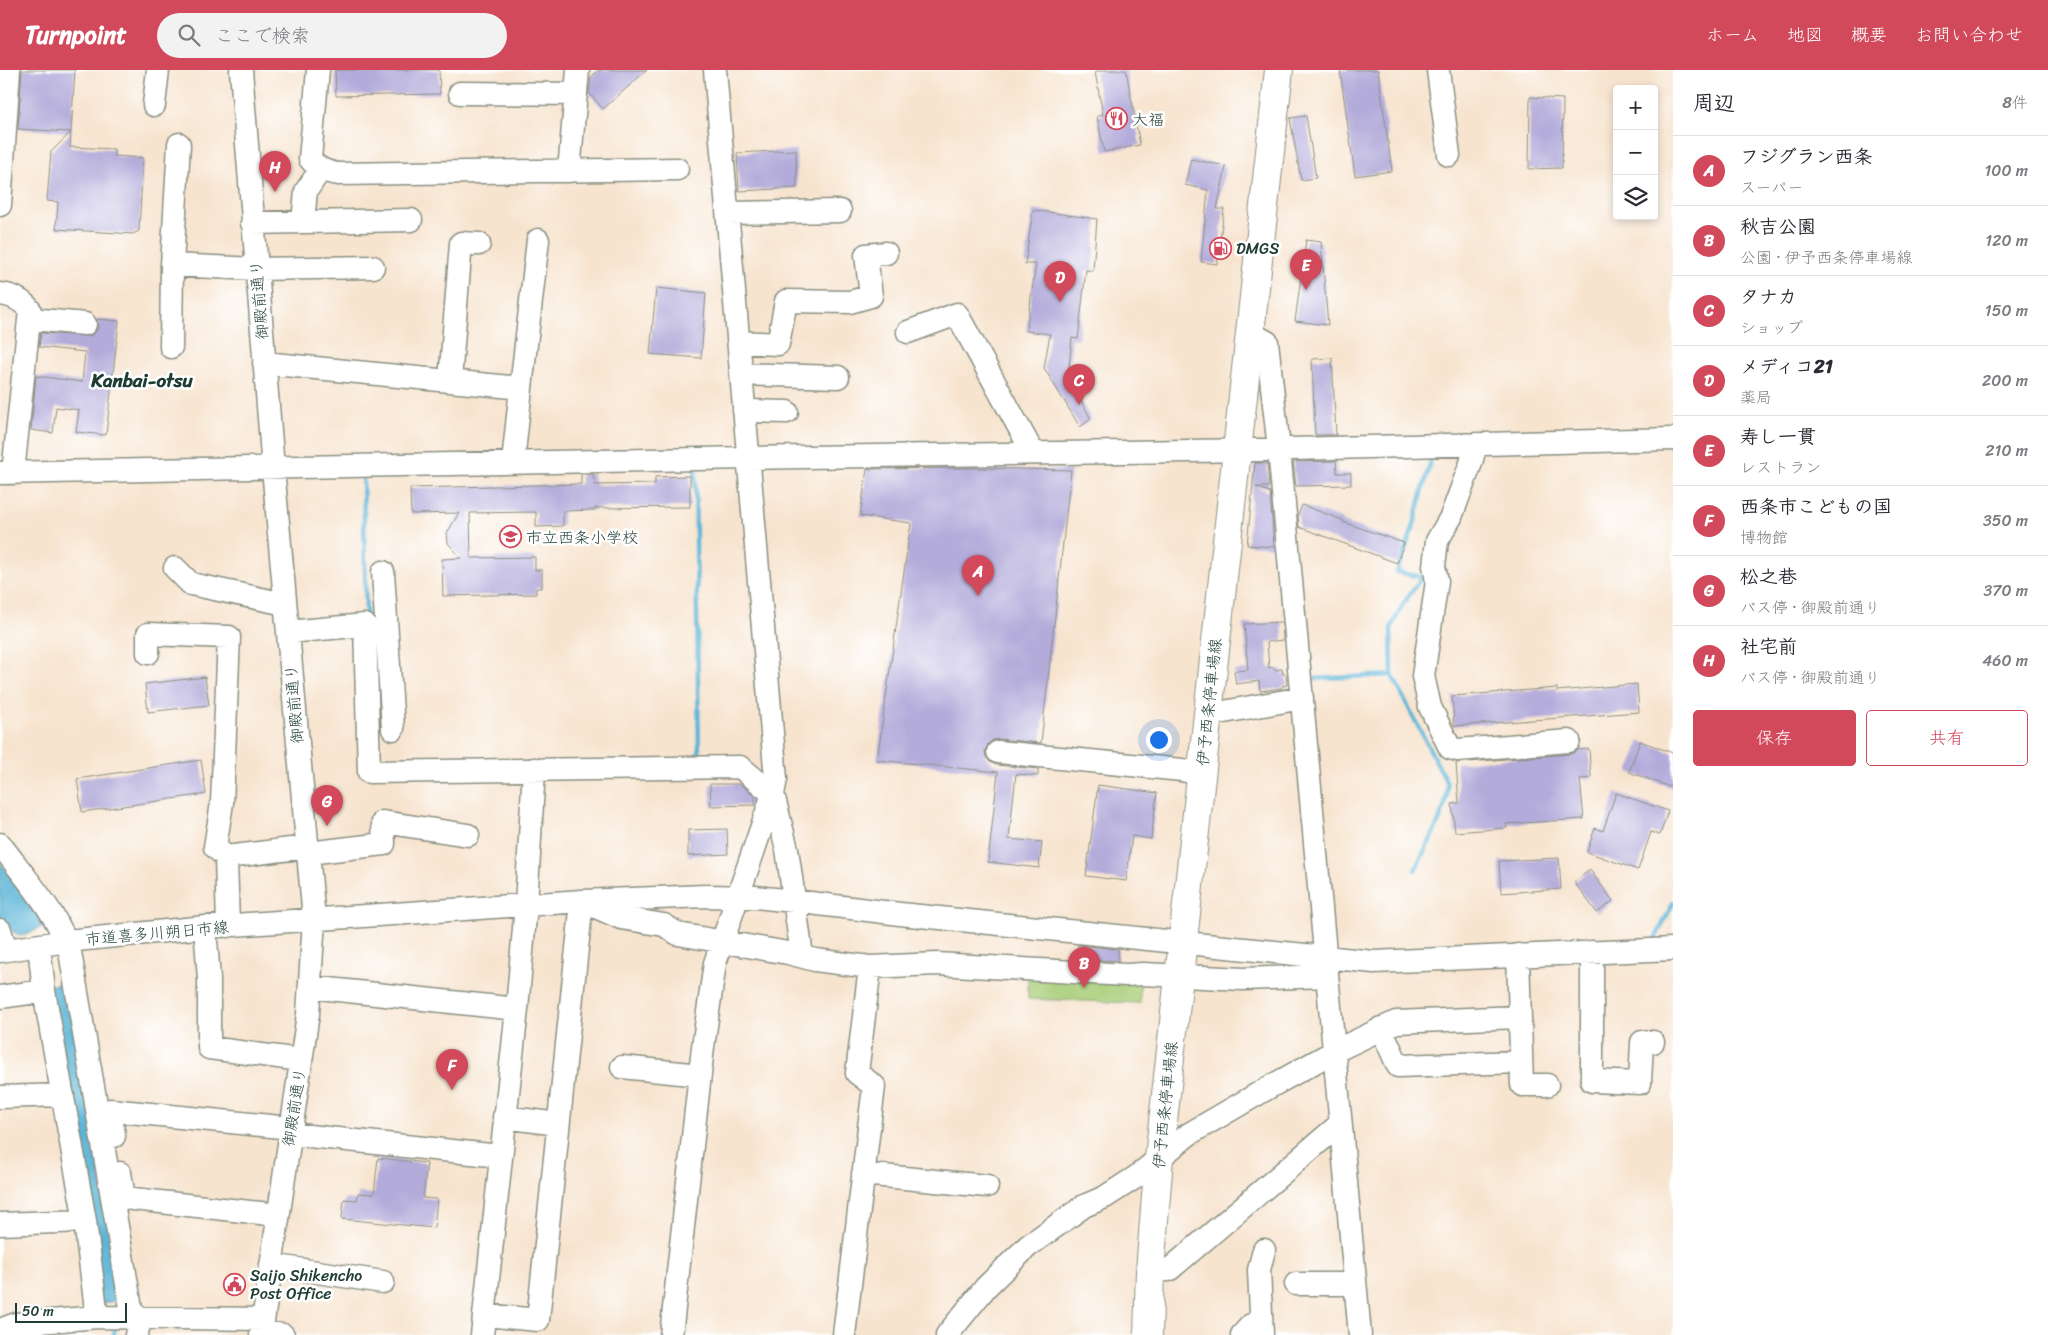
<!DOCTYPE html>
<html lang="ja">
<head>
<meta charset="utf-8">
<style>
	:root { --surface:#fff; --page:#f2f2f3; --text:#2b2b33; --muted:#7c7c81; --line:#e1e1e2; --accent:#d1495b }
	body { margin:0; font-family:Sriracha,"Klee One",sans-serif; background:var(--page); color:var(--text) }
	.controls { position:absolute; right:15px; top:15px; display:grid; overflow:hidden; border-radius:5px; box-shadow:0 2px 8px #0003 }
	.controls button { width:45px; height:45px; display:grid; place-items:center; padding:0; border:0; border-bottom:1px solid var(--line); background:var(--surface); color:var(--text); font:25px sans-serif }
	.scale { position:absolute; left:15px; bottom:12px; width:112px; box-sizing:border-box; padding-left:5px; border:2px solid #1f3d34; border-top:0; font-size:14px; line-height:18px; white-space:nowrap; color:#1f3d34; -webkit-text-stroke:4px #fff; paint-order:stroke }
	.you { position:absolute; left:1158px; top:669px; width:18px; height:18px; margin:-12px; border:4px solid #fff; border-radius:50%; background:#1a73e8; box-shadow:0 0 0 8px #1a73e833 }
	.badge { display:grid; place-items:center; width:32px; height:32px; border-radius:50%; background:var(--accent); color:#fff; font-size:16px; font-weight:700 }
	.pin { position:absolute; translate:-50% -41px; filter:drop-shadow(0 1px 2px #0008) }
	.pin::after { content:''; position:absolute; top:26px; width:18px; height:15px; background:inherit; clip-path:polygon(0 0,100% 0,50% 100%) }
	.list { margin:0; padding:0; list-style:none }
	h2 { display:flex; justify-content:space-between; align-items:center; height:65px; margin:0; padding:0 20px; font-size:21px }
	h2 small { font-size:16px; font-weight:400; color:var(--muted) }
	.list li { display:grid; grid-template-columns:32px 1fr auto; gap:15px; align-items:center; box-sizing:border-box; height:70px; padding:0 20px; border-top:1px solid var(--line) }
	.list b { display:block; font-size:19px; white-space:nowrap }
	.list p { margin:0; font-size:16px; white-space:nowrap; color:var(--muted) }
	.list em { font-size:16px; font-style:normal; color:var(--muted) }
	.actions { display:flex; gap:10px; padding:15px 20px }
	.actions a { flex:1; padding:11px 0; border:1px solid var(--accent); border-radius:5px; text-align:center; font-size:18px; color:var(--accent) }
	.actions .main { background:var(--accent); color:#fff }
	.icon { flex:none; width:28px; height:28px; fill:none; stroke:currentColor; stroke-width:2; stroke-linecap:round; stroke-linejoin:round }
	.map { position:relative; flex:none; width:1673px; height:1265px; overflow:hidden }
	header { display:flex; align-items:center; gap:30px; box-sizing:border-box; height:70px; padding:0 25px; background:var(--accent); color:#fff }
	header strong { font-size:24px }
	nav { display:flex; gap:28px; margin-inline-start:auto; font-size:18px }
	.search { width:350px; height:45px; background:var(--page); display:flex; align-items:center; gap:12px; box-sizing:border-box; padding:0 18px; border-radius:28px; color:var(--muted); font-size:19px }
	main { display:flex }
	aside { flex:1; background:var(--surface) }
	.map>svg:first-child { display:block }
</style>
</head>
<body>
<header>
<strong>Turnpoint</strong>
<div class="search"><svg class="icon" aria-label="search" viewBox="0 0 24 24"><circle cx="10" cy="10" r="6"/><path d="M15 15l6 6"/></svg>ここで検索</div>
<nav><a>ホーム</a><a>地図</a><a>概要</a><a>お問い合わせ</a></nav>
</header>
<main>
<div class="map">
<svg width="1673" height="1265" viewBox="0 0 1673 1265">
	<rect width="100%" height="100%" fill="#fff"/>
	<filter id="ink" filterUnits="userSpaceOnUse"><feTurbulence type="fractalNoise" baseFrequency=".02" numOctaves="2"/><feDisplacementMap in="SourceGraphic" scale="10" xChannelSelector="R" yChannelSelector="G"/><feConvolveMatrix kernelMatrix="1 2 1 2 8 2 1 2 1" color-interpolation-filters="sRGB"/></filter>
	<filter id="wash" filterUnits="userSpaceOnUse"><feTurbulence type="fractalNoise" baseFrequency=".0096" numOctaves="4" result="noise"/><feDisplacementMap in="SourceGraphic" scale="20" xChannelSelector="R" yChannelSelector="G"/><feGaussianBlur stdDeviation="1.12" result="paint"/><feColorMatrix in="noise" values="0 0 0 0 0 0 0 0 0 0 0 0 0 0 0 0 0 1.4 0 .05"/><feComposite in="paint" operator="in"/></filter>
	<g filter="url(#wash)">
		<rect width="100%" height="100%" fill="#f7e4cf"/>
		<path fill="#a8ce78" stroke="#648656" d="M1028 903 1140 908V933L1028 929Z"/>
		<path fill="#59b4d7" stroke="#3c7886" d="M0 792 29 830 45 847 46 855 26 865H19L13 862 0 846Z
			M69 912 120 1230 99 1234 48 916Z"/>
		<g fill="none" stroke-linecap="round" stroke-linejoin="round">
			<path stroke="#59b4d7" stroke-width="4.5" d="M695 396 699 684
				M363 402 366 546
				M1306 609 1392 605
				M1415 800C1426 776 1450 739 1447 713L1392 605 1391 558 1403 534 1422 507 1397 502 1413 458 1432 385
				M1653 873 1673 833
				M58 891 62 919
				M114 1265 115 1254"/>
		</g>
		<g id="blocks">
			<path fill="#b3abda" d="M22 0H75L70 77 114 79V86L143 88 139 161 133 164 56 159 58 132 47 131 51 82 71 62 18 59Z
				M335 0H439L440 24 336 26Z
				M599 0H647L603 39 589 23 591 7Z
				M1106 0H1126L1140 75 1104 82 1097 46 1103 45 1095 2Z
				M1340 0H1378L1392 101 1355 106Z
				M1530 27 1563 29 1562 98 1529 99Z
				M1306 46 1316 108 1301 110 1290 48Z
				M796 80 797 118 739 121 737 83Z
				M1191 89 1226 96 1217 139H1224L1217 194 1201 192 1208 120 1185 115Z
				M1033 140 1097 149 1093 201 1086 200 1078 269 1072 268 1068 307 1091 349 1080 357 1044 298 1050 264 1026 261 1036 194H1025Z
				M1306 170 1321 172 1328 255 1295 251Z
				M656 218 706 223 701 288 650 284Z
				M97 249 119 251 106 365 76 362 79 340 56 337 53 363 31 360 36 306 82 312 85 282 39 277 41 263 90 266 96 261 98 256Z
				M1332 288 1336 365H1315L1312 289Z
				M1336 391 1337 403H1351V415L1296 416 1293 392Z
				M1255 393H1267L1269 417H1256L1270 422 1274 477 1247 475Z
				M971 398 1071 400 1041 673 999 669 993 670 988 674 985 681 986 687 990 692 996 695 1038 699V706L1016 704 1009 769 1042 772 1039 798 988 792 998 702 877 690 911 453 860 446 867 399Z
				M581 404H593L595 415 655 414V407L690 406V437L595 438V440L563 441V456L536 457V442L470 443 471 488 535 487V500H542V518H536V524L443 526 442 489 461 488 448 473 447 463 459 443 411 444 410 418 581 414Z
				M1302 435 1343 450V452L1404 473 1397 493 1299 457 1298 445Z
				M1282 552 1283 570 1267 572 1269 598 1274 597V600L1282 599 1283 604H1286L1287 615 1282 616V618L1260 621 1259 611 1236 614 1234 601 1248 600 1244 554Z
				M205 607 209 635 148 642 145 614Z
				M1637 614 1639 642 1454 656 1452 626 1557 618V621Z
				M1640 671 1673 683V718L1629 702Z
				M1589 679 1591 708 1580 709 1584 749 1506 754 1507 758 1455 762 1452 734 1459 733 1456 693 1570 684 1578 680Z
				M201 690 206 724 82 742 77 709Z
				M710 714H740L755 727V735L711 736Z
				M1098 715 1157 723 1151 769 1132 766 1126 811 1086 806Z
				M1616 723 1668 741 1660 765 1651 762 1638 800 1587 782 1595 758 1603 761Z
				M727 759 728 784 688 786V760Z
				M1559 788 1561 819 1501 823 1499 791Z
				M1590 800 1613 831 1597 843 1574 812Z
				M1078 875 1118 879V891L1077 889Z
				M378 1088 427 1093 423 1128 437 1129 434 1158 342 1149 344 1129 357 1130 358 1123 374 1124Z"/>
		</g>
	</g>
	<g filter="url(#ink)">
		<use href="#blocks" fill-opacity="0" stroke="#8b9082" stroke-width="1"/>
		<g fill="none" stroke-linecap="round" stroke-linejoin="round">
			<defs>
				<path id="minor" d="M241 0 273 398 314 849 308 944 261 1265
					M318 0 310 89C318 99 326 102 338 104L677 99
					M1438 0 1449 85
					M460 23 576 24
					M154 35 158 0
					M569 101 578 0
					M0 135 9 0
					M728 143 840 141
					M303 152 306 121 321 99
					M252 153 411 150
					M172 195 256 199 373 197
					M0 224C13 225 22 230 30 240L13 403
					M31 249 85 254
					M908 262 957 244 1033 383
					M1249 262 1267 272 1279 379 1360 1265
					M739 272 778 274 786 231 850 232 871 226 866 185 886 183
					M171 277 172 195 179 74
					M264 293 521 318 513 392
					M741 304 838 307
					M450 311 461 173 479 174
					M521 318 538 170
					M744 341 787 342
					M1476 374 1471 393 1451 447 1437 471 1434 496 1437 511 1423 606 1430 637 1450 678 1458 680 1569 671
					M0 403 748 388 1253 380 1673 369
					M175 498 191 514 285 534
					M383 502 393 659
					M288 562 365 555 369 702 740 697 773 724 787 779 802 886
					M148 583V564L229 567 222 733 215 777 226 787 307 777
					M1207 645 1302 628
					M998 682 1182 700 1201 704
					M0 774C25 808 57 842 70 882L131 1238 138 1259 136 1265
					M308 783 384 774 383 752 468 765
					M226 787 228 856
					M205 857 209 909V978L301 990
					M0 860 6 880
					M39 876 44 921 85 1151 97 1247
					M0 881 67 871 205 857 582 831 706 826 755 827 794 831 900 844 1374 892 1673 879
					M1592 882V1011L1640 1013 1642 972H1653
					M1518 885 1522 1015H1547
					M310 917 517 939
					M0 927 44 921
					M1381 958 1398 996 1520 992
					M622 997 700 1005
					M0 1027 63 1025
					M504 1047 558 1054
					M290 1064 500 1086
					M114 1066 110 1040 291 1058
					M120 1103 124 1128 278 1145
					M863 1104 987 1116
					M0 1154 85 1151
					M271 1195 383 1212
					M1150 1201 1169 1200 1340 1054
					M1296 1214H1355
					M484 1245 538 1250 582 831 621 848 664 855 678 864 788 883 815 890 870 897 937 894 1126 905 1143 904 1243 909 1326 906
					M0 1260 16 1254 97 1247 263 1249
					M262 1262 283 1265
					M482 1265 517 939 526 835 534 699
					M671 1265 703 977 715 893 773 724 776 709 715 0
					M844 1265 874 1016 857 1003 870 897
					M947 1265 986 1217 1028 1176 1084 1136 1105 1127 1136 1107 1189 1064 1268 1018 1333 982 1396 952 1518 947
					M1242 1265 1251 1255 1261 1252
					M1262 1265 1259 1200 1264 1180"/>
				<path id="major" d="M1148 1265 1150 1201 1159 1088 1279 0"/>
			</defs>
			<use href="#minor" stroke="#8b9082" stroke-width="25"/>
			<use href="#major" stroke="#8b9082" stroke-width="30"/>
			<use href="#minor" stroke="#fff" stroke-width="22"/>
			<use href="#major" stroke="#fff" stroke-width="28"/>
		</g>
	</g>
	<defs>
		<symbol id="restaurant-ring" viewBox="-11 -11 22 22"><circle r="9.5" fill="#fff" stroke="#d1495b" stroke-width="1.5"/><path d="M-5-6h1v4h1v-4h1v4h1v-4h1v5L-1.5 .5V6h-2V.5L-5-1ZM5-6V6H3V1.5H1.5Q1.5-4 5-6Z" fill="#d1495b"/></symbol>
		<symbol id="fuel-ring" viewBox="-11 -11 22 22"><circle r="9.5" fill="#fff" stroke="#d1495b" stroke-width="1.5"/><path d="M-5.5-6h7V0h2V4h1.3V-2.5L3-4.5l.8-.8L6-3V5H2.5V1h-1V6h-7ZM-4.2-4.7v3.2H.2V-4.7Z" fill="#d1495b"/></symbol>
		<symbol id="school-ring" viewBox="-11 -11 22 22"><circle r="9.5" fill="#fff" stroke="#d1495b" stroke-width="1.5"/><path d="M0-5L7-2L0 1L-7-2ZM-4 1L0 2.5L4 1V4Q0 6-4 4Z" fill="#d1495b"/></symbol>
		<symbol id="civic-ring" viewBox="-11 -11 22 22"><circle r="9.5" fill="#fff" stroke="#d1495b" stroke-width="1.5"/><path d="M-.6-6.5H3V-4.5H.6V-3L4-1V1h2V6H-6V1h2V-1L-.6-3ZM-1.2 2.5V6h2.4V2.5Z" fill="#d1495b"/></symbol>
	</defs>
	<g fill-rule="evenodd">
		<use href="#restaurant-ring" x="1104" y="36" width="25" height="25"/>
		<use href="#fuel-ring" x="1208" y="166" width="25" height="25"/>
		<use href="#school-ring" x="498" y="454" width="25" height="25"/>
		<use href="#civic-ring" x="222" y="1202" width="25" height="25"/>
	</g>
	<g text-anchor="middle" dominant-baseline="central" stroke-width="5" stroke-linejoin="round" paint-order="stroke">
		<g font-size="16" fill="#1f3d34" stroke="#fff" text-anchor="start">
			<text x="1132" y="49">大福</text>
			<text x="1236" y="178">DMGS</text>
			<text x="526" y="467">市立西条小学校</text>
			<text x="250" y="1205">Saijo Shikencho<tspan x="250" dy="18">Post Office</tspan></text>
		</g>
		<g font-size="16" fill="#1f3d34" stroke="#fff">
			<text transform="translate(259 230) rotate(-95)">御殿前通り</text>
			<text transform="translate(1209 632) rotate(-84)">伊予西条停車場線</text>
			<text transform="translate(294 634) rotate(-95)">御殿前通り</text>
			<text transform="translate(157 863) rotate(-5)">市道喜多川朔日市線</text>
			<text transform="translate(1165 1035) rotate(-84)">伊予西条停車場線</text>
			<text transform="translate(294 1037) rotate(-81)">御殿前通り</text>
		</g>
		<g font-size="19" font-weight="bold" fill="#1f3d34" stroke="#fff">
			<text x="142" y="310">Kanbai-otsu</text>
		</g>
	</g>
</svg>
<div class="controls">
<button>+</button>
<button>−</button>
<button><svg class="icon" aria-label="layers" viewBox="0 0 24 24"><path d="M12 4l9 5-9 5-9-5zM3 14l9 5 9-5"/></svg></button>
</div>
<div class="scale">50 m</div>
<div class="you"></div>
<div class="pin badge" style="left:978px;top:526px">A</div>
<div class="pin badge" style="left:1084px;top:918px">B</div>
<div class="pin badge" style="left:1079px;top:335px">C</div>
<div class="pin badge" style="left:1060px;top:232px">D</div>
<div class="pin badge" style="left:1306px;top:220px">E</div>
<div class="pin badge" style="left:452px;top:1020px">F</div>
<div class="pin badge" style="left:327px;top:756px">G</div>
<div class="pin badge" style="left:275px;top:122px">H</div>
</div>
<aside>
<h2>周辺<small>8件</small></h2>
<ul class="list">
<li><span class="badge">A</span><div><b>フジグラン西条</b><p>スーパー</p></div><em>100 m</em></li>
<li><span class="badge">B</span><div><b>秋吉公園</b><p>公園 · 伊予西条停車場線</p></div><em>120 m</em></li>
<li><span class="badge">C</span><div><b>タナカ</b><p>ショップ</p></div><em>150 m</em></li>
<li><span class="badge">D</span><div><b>メディコ21</b><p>薬局</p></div><em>200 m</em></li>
<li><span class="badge">E</span><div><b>寿し一貫</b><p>レストラン</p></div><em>210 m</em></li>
<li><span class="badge">F</span><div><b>西条市こどもの国</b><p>博物館</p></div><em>350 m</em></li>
<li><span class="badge">G</span><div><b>松之巷</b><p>バス停 · 御殿前通り</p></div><em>370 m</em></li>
<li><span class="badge">H</span><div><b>社宅前</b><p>バス停 · 御殿前通り</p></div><em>460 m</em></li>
</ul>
<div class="actions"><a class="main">保存</a><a>共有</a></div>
</aside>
</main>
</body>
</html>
